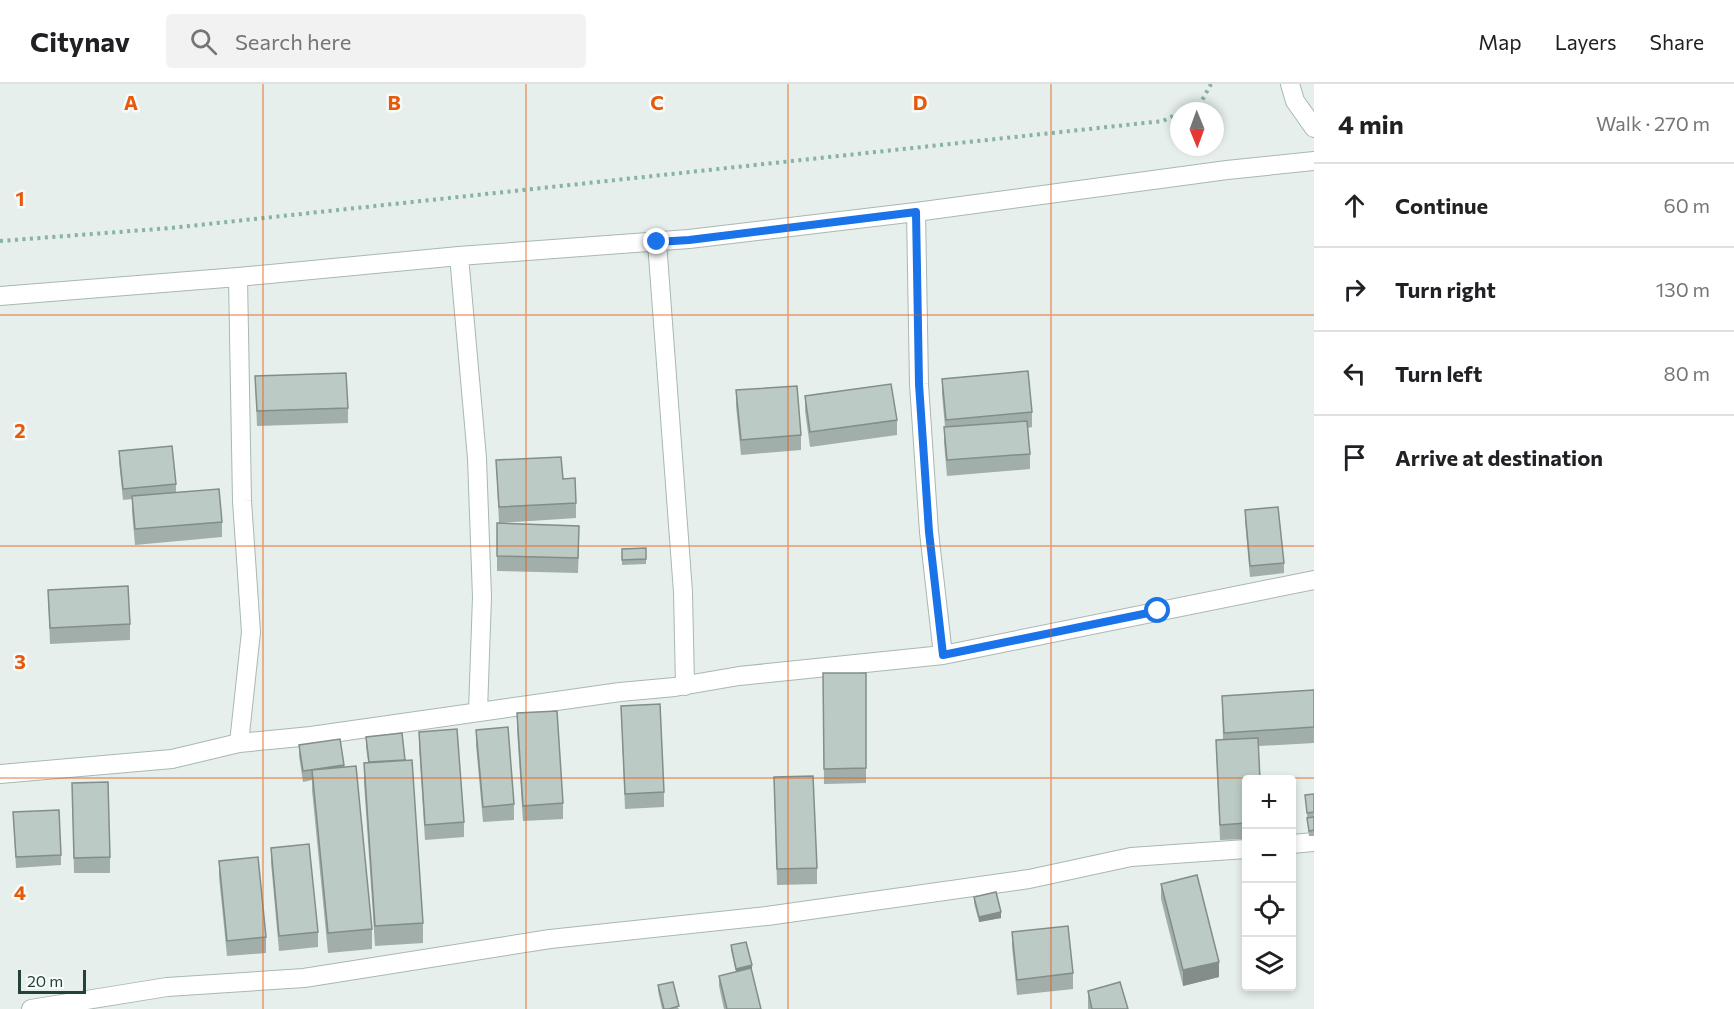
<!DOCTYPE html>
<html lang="en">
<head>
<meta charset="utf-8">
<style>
	:root { --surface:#fff; --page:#f2f2f2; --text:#202124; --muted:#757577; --line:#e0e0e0 }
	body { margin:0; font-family:Commissioner,sans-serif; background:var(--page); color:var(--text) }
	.controls { position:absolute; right:18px; bottom:18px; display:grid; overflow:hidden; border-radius:6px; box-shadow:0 3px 9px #0003 }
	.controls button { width:54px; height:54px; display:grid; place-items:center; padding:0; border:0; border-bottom:2px solid var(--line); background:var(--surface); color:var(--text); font:30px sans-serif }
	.compass { position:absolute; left:1170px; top:18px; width:54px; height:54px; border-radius:50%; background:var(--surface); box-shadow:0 3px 9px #0003; rotate:179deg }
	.scale { position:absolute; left:18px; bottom:15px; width:68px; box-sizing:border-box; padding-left:6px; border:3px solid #24423a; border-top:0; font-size:16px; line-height:21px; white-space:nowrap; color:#24423a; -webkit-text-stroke:4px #f7fbf9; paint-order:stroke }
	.stop { position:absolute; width:18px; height:18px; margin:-14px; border:4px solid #1a73e8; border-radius:50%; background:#fff }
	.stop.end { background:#1a73e8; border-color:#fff; box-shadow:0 2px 6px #0008 }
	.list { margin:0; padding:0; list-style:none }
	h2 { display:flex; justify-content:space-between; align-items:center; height:78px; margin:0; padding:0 24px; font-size:26px }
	h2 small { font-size:20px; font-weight:400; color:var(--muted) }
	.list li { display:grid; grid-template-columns:39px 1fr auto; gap:18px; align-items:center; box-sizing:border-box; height:84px; padding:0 24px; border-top:2px solid var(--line) }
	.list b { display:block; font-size:22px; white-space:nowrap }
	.list em { font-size:20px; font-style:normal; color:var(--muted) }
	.icon { flex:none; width:33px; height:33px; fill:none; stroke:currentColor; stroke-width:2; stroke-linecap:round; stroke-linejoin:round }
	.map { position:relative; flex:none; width:1314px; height:925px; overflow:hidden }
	header { display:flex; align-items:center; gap:36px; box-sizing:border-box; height:84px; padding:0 30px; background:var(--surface); border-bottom:2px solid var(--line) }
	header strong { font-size:28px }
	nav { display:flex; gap:33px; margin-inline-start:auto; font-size:21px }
	.search { width:420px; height:54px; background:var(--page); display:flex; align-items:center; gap:15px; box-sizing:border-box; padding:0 21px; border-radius:6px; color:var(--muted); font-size:22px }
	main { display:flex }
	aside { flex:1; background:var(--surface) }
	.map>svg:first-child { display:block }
</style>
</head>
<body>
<header>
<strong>Citynav</strong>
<div class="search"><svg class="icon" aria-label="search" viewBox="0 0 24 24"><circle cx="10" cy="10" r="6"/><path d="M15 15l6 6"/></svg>Search here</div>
<nav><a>Map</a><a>Layers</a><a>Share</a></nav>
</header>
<main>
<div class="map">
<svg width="1314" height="925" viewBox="0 0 1314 925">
	<rect width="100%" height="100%" fill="#e6efeb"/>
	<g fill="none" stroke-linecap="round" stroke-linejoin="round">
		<defs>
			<path id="minor" d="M1290 0 1295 17 1314 44
				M916 128 919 300 929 448 943 571
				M657 158 683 508 685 602
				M459 172 477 374 482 513 478 627
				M238 193 242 417 251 548 239 659
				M0 212 238 193 459 172 689 155 916 128 1227 86 1314 77
				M0 690 172 675 239 659 311 652 620 608 675 603 739 592 943 571 1314 496
				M1292 760 1314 758
				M31 925 167 903 304 894 550 855 767 832 1029 795 1131 773 1246 765"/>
		</defs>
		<use href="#minor" stroke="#a8b8b2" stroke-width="20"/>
		<path stroke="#86b3a5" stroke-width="4" stroke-dasharray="3 4.5" stroke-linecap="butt" d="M1184 27 1200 20 1211 0
			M0 157 171 144 1163 37 1179 29"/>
		<use href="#minor" stroke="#fff" stroke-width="18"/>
	</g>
	<path fill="#a1aea9" d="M255 292 348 324V339L257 342Z
		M942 295 1032 328V343L1028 344 1030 370V385L947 392 944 359V343H945L942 310Z
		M736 306 801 351V366L741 371 736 322Z
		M805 312 897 336V351L810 363 805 327Z
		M119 367 176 400V408L222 438V453L135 461 132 428V415L123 416 119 378Z
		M496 376 563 395 576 419V434L499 439Z
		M1245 426 1284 479V489L1250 493 1245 437Z
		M497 439 579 457 578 489 497 487Z
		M646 464V480L622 481V465Z
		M48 506 130 540V556L50 560Z
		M823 589H866V699L824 700Z
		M1314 606V659L1259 662 1246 696V755L1220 756 1216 656H1223L1222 612Z
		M621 622 664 708V723L625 725Z
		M517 629 563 719V735L523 737 517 645Z
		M476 646 514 720V736L483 738 476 661Z
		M419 648 464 738V753L425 756 419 664Z
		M366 653 423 839V859L375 862 364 699V679L368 678 366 663Z
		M299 661 344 681 372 845V865L328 869 312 706V696L303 698 299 672Z
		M774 693 817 784V800L777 801Z
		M72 699 110 773V789H74Z
		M1314 710V752H1309L1305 711Z
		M13 728 61 771V781L16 784Z
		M271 764 318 848V863L279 867 271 779Z
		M219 777 266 853V869L227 872 219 793Z
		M1161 800 1219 893 1183 902 1161 815Z
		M974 813 1001 834 979 838 974 819Z
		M1012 848 1073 889V905L1017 911 1012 863Z
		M731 861 751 886 761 925H724L719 902V892L736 888 731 866Z
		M658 901 679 925H662L658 907Z
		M1088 907 1128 925H1088Z"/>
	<path fill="#838d89" d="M1001 828V834L979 838V833Z
		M1219 878V893L1183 902V886Z
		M752 881V886L736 890V885Z"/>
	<path fill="#bbcac4" stroke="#838d89" stroke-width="1.5" d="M1028 287 1032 328 946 336 942 295Z
		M346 289 348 324 257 327 255 292Z
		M891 300 897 336 810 348 805 312Z
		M797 302 801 351 741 356 736 306Z
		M1027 337 1030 370 947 376 944 343Z
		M172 362 176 400 123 405 119 367Z
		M561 373 563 395 575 394 576 419 499 423 496 376Z
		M219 405 222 438 135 445 132 412Z
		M1278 423 1284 479 1250 482 1245 426Z
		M497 439 579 442 578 474 497 472Z
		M646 464V475L622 476V465Z
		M128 502 130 540 50 544 48 506Z
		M823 589H866V684L824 685Z
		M1314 606V643L1224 649 1222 612Z
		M660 620 664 708 625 710 621 622Z
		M557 627 563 719 523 722 517 629Z
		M508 643 514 720 483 723 476 646Z
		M457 645 464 738 425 741 419 648Z
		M402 649 405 676 369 678 366 653Z
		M1258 654 1260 696H1246V739L1220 741 1216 656Z
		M340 655 344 681 303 687 299 661Z
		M412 676 423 839 375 842 364 679Z
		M356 682 372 845 328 849 312 686Z
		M813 692 817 784 777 785 774 693Z
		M108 698 110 773 74 774 72 699Z
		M1314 710V728L1307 729 1305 711Z
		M59 726 61 771 16 773 13 728Z
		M1314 733V746L1309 747 1307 734Z
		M309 760 318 848 279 852 271 764Z
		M258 773 266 853 227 857 219 777Z
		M1197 791 1219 878 1183 886 1161 800Z
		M996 808 1001 828 979 833 974 813Z
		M1068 842 1073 889 1017 896 1012 848Z
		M746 858 752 881 736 885 731 861Z
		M751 884 761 925H727L719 892Z
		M673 898 679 922 669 925H664L658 901Z
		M1120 898 1128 925H1092L1088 907Z"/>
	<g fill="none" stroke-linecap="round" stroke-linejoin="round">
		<path stroke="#1a73e8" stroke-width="8" d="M657 158 689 156 916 128 919 300 929 448 943 571 1158 527"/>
	</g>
	<path fill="none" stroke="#e8590c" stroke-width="1.5" stroke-opacity="0.55" d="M263 0V925M526 0V925M788 0V925M1051 0V925M0 231H1314M0 462H1314M0 694H1314"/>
	<g font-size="20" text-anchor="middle" font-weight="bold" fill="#e8590c" stroke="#f7fbf9" stroke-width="5" stroke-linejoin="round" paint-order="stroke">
		<text x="131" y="26">A</text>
		<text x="394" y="26">B</text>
		<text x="657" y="26">C</text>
		<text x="920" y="26">D</text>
		<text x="20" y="122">1</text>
		<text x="20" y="354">2</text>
		<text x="20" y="585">3</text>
		<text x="20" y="816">4</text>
	</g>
</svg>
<div class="controls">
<button>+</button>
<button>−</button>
<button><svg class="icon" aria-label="locate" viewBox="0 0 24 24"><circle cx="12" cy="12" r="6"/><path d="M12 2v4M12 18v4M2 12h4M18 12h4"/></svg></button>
<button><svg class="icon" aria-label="layers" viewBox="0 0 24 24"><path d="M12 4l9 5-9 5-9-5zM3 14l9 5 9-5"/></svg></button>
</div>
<svg class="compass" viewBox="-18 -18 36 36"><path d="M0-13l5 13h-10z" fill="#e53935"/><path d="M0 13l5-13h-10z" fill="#757577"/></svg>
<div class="scale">20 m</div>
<div class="stop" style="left:1158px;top:527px"></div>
<div class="stop end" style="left:657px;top:158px"></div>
</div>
<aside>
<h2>4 min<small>Walk · 270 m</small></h2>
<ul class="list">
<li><svg class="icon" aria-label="ahead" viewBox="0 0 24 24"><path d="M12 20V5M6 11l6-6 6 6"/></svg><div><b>Continue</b></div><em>60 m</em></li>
<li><svg class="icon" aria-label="right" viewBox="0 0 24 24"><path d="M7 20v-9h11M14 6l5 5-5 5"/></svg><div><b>Turn right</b></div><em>130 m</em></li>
<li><svg class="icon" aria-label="left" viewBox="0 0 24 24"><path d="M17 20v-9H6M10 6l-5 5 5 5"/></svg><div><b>Turn left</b></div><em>80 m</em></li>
<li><svg class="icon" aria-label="arrive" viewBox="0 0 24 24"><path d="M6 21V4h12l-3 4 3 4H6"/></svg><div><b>Arrive at destination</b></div></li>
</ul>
</aside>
</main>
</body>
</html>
